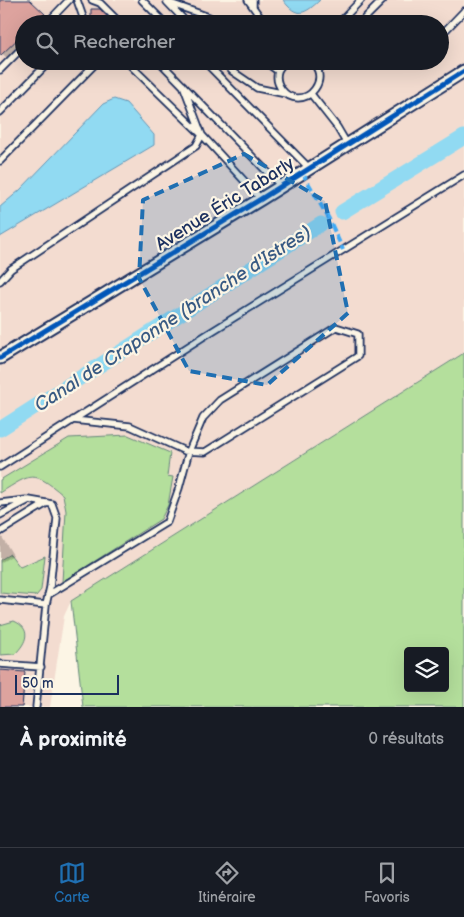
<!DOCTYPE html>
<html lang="fr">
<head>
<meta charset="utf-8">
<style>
	:root { --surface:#171b24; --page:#20242c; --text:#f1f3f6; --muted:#9ea1a6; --line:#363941; --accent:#1f6fb2 }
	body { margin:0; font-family:"Balsamiq Sans",sans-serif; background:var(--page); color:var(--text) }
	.controls { position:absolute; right:15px; bottom:15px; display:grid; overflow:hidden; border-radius:5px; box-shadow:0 5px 20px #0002 }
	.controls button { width:45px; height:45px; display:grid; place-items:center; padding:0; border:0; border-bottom:1px solid var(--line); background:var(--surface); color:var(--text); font:25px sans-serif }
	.scale { position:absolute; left:15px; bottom:12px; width:104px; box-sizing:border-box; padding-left:5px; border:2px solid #1b2f5e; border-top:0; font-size:14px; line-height:18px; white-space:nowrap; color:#1b2f5e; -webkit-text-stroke:4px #fcf5e5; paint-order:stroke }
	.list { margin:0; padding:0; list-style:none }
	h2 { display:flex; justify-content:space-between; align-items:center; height:65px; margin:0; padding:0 20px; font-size:21px }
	h2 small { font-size:16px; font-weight:400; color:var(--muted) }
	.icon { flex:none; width:28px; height:28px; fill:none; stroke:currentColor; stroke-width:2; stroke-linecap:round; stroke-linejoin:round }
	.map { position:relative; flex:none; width:464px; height:707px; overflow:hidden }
	.search { position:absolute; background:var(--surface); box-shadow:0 5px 20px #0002; left:15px; right:15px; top:15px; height:55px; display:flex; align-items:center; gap:12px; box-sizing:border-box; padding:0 18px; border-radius:28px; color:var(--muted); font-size:19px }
	.sheet { height:140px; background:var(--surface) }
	nav { display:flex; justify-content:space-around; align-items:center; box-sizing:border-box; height:70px; border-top:1px solid var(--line); background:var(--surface); font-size:14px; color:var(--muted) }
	nav a { display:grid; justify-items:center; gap:2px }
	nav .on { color:var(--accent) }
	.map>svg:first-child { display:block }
</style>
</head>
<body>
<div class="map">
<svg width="464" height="707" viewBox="0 0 464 707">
	<rect width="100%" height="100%" fill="#fcf5e5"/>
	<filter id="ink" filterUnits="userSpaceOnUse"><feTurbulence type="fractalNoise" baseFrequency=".02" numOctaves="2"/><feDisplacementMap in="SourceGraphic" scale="10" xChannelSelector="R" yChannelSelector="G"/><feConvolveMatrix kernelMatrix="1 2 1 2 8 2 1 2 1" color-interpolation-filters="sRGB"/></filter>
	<g filter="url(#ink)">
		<path fill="#f3dcd0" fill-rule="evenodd" d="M0 0H464V353L71 601 64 616 50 707H0ZM24 24H440V61H24Z"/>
		<path fill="#b4df9c" stroke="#68877d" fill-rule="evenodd" d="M464 353V707H83L71 601ZM408 651H445V688H408Z
			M128 435 170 453 167 476 173 477 168 505 161 519 62 582 66 511 63 495C33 470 32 473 0 493V480L69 438Z
			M10 554 20 567 45 556 41 590 36 596 0 593V560Z
			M14 621C32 629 27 642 15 654L0 655V625Z"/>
		<path fill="#91daf2" stroke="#6296b7" d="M283 0H320C305 14 297 19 283 0Z
			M114 99 126 103 154 135V145L0 237V207L20 190 103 104Z"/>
		<path fill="#0003" d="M0 0H29L44 15 49 23 24 24V45L9 60 0 51Z
			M230 61H244L245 63 239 70Z
			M0 534 13 555 0 563Z
			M0 671 24 673 25 675 23 707H0Z"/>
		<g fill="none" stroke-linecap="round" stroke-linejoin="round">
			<path stroke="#91daf2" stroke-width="15" d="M342 212 464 137
				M0 429 321 224"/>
		</g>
		<path fill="#dda39e" stroke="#1b2f5e" d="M0 0H30L45 14 35 24H24V33L0 56Z
			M91 9H100L114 24H96L91 18Z
			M0 670 25 672 22 707H0Z"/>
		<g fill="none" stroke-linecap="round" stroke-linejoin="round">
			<defs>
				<path id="service" d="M77 0 84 20 88 24
					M92 0 100 3 121 24
					M142 0 166 24
					M248 0 253 7V0
					M253 7 265 24
					M46 24 69 0
					M188 24 167 2 209 17 219 24
					M338 24 361 0
					M359 24 383 0
					M440 36 464 11
					M126 61 202 135 261 199
					M159 61 281 186
					M204 61 309 168
					M223 61 232 71 257 88 286 94
					M264 61 278 71
					M285 61C283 64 279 68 278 71 274 84 285 98 298 98 312 98 322 83 318 71 317 68 314 64 311 61
					M0 70 24 46
					M318 70 328 61
					M311 94 337 127 347 144
					M0 112 50 61
					M0 161 98 61
					M0 281 11 269 196 146 202 135 183 85
					M0 467 206 335 464 175
					M0 503 26 500
					M0 515 29 500 52 504 57 518 50 587 46 605
					M0 532 47 503
					M48 595 167 522 179 488 189 451 203 418 220 400 336 327 358 334V356L205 452 185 451 130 426 73 420
					M0 600 46 605 36 707
					M0 664 41 667"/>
				<path id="minor" d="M0 358 261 199 464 71"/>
			</defs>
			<use href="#service" stroke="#1b2f5e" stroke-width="9"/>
			<use href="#minor" stroke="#1b2f5e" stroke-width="15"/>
			<use href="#service" stroke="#fcf5e5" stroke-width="5.5"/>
			<use href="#minor" stroke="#fcf5e5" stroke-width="11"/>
			<path stroke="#3fa9f5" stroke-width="4" stroke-dasharray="8 4" stroke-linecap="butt" d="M302 172 329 219 343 250"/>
			<defs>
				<path id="cycleway" d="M0 358 261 199 464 71"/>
			</defs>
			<use href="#cycleway" stroke="#fcf5e5" stroke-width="8"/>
			<use href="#cycleway" stroke="#0057b8" stroke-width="5"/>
		</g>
	</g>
	<path fill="#1f6fb2" fill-opacity="0.2" stroke="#1f6fb2" stroke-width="4" stroke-dasharray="10 6" stroke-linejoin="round" d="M244 154 325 201 348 313 267 385 189 371 139 278 143 200Z"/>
	<g text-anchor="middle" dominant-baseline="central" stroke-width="4.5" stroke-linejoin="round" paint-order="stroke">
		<g font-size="18" fill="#1b2f5e" stroke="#fcf5e5">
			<text transform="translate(225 204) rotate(-32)">Avenue Éric Tabarly</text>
		</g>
		<g font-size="19" font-style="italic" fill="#385a83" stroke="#fcf5e5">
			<text transform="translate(173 319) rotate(-33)">Canal de Craponne (branche d'Istres)</text>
		</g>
	</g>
</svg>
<div class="controls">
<button><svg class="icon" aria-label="layers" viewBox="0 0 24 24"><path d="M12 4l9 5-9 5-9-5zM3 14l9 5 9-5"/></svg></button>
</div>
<div class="scale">50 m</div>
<div class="search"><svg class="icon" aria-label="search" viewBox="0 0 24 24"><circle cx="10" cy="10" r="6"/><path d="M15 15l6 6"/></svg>Rechercher</div>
</div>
<section class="sheet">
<h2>À proximité<small>0 résultats</small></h2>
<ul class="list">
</ul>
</section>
<nav>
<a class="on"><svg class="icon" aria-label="map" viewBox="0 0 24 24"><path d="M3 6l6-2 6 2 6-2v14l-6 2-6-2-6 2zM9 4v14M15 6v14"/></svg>Carte</a>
<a><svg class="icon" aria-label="directions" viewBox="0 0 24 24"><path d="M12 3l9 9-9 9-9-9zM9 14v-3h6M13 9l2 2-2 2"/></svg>Itinéraire</a>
<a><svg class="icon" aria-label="saved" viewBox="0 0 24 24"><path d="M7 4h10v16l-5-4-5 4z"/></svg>Favoris</a>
</nav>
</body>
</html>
